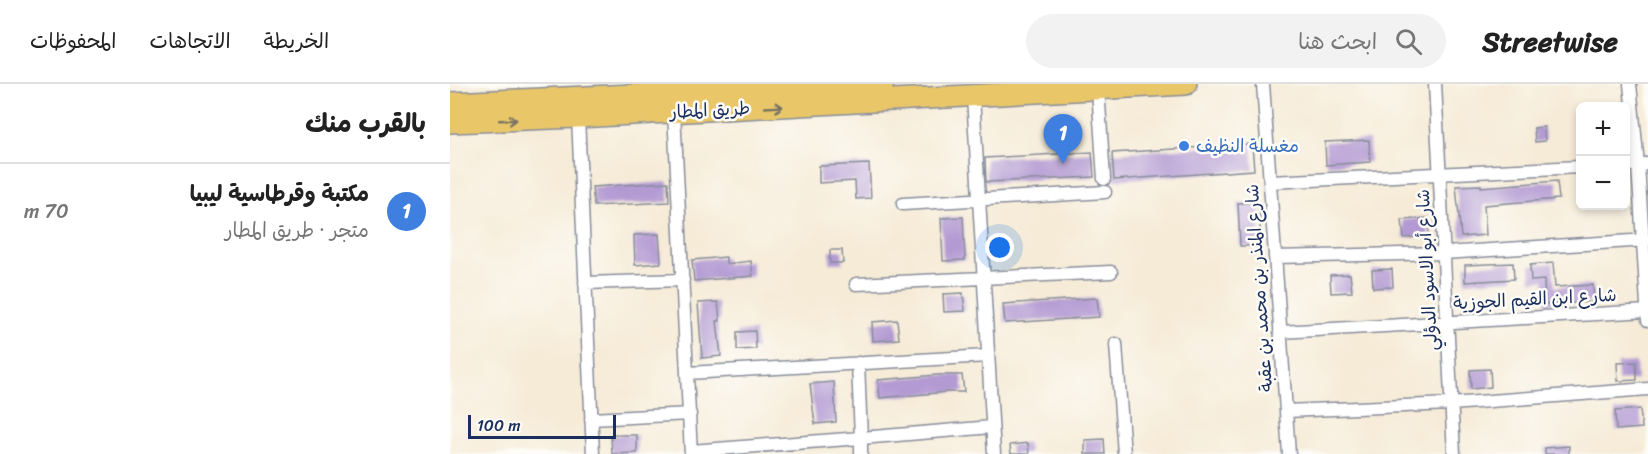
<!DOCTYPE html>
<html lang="ar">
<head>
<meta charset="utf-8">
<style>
	:root { --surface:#fff; --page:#f2f2f2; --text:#222; --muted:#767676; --line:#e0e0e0; --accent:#b5179e }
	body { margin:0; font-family:Sriracha,"Playpen Sans Arabic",sans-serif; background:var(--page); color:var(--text); direction:rtl }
	.controls { position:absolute; right:18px; top:18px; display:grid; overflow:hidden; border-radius:9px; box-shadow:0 3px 9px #0003 }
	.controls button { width:54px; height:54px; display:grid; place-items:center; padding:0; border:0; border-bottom:2px solid var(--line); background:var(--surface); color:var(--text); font:30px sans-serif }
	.scale { position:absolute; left:18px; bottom:15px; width:148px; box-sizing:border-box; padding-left:6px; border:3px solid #1b2f5e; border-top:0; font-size:16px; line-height:21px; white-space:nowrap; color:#1b2f5e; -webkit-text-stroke:4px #fdfcf7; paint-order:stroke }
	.you { position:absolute; left:550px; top:164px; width:21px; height:21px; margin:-15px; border:4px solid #fff; border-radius:50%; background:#1a73e8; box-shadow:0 0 0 9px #1a73e833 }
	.badge { display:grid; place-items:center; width:39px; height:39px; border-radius:50%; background:var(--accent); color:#fff; font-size:20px; font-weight:700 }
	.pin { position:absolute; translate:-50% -50px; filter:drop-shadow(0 2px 3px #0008) }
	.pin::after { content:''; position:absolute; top:32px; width:21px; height:18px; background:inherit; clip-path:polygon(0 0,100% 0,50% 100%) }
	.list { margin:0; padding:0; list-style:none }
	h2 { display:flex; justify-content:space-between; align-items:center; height:78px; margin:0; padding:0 24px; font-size:26px }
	h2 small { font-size:20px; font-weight:400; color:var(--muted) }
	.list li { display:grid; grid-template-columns:39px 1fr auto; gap:18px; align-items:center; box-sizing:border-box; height:96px; padding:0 24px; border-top:2px solid var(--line) }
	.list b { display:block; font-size:22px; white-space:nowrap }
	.list p { margin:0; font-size:20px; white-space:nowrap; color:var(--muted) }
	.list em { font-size:20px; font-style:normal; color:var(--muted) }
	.icon { flex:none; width:33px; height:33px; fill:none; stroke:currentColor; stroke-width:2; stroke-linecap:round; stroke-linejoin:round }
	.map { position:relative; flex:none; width:1198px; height:370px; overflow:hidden; direction:ltr }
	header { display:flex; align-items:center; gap:36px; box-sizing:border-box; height:84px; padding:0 30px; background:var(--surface); border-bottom:2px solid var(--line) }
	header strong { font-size:28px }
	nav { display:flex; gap:33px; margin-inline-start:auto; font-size:21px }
	.search { width:420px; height:54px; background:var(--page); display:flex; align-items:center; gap:15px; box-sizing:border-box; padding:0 21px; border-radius:33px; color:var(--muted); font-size:22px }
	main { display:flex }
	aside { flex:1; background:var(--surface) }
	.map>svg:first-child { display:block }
</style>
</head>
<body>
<header>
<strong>Streetwise</strong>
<div class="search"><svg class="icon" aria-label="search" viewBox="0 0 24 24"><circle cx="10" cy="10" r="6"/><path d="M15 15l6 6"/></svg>ابحث هنا</div>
<nav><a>الخريطة</a><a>الاتجاهات</a><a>المحفوظات</a></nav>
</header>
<main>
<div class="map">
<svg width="1198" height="370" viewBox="0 0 1198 370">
	<rect width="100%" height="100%" fill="#fdfcf7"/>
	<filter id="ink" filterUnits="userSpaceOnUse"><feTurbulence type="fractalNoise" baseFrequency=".0167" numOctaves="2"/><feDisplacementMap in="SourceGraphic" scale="12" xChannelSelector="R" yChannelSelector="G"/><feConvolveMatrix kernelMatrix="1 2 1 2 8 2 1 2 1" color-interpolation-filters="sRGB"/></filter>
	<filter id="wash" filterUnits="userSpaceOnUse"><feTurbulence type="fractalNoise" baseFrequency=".008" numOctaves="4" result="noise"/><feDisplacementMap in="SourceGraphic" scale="24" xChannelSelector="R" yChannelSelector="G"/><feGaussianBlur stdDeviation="1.35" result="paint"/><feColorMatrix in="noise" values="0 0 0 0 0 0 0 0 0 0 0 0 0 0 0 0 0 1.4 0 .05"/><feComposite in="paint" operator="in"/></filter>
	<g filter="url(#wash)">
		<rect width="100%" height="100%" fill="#f6ebd7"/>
		<g id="blocks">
			<path fill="#b39ad3" d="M1094 43 1095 57 1085 58 1084 44Z
				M919 56 920 78 876 81 875 58Z
				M802 60 804 86 664 96 662 69Z
				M642 68 644 93 536 98 535 74Z
				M419 80 421 114 406 115 405 97 369 99V82Z
				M1107 97 1109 115 1034 121 1036 151 1011 153 1006 102 1031 101V103Z
				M218 98 219 118 144 122 142 103Z
				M809 118 811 162H790L788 119Z
				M513 133 515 176 493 177 491 134Z
				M978 134 979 152 954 154 952 136Z
				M209 150 211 179 185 181 184 151Z
				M380 166H392L393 179H380Z
				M276 173V180L301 177 303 192 244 197 242 176Z
				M1063 179 1064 195 1015 198V181Z
				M1103 179 1105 203 1143 201 1144 218 1095 220 1094 196 1081 197 1080 181Z
				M942 185 943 203 923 204 922 186Z
				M900 190 902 208 881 209 880 191Z
				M513 209 515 227 494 228 493 210Z
				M647 214 649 233 555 239 553 220Z
				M268 218 270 237H267L271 272 252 274 248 219Z
				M447 236 449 255 423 257 422 238Z
				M305 247 306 265 287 266V248Z
				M1186 278 1187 296 1168 297 1167 279Z
				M1040 285 1041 303 1021 305 1020 286Z
				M488 291H512L514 308H497L430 314 428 296Z
				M384 298 386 338 365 340 360 300Z
				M1190 325 1192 344 1166 346 1165 327Z
				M161 351H187V369L162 370Z
				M654 355 655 370H635V356Z
				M578 359 579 370H561L560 361Z
				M1119 362V370H1095V364Z"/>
		</g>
	</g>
	<g filter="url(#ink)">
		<use href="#blocks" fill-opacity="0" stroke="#888d9a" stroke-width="1.5"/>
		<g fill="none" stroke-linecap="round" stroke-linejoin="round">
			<defs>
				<path id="street" d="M813 0 839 370
					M985 0 1004 370
					M1180 0 1188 81 1198 236
					M648 5 654 95
					M523 12 544 370
					M224 28 241 370
					M128 33 143 370
					M1176 81 1198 80
					M820 98 1130 83
					M453 120 655 108
					M825 173 994 169 1198 156
					M135 199 233 196
					M406 200 661 188
					M830 248 1198 227
					M666 260 674 370
					M238 289 538 272
					M836 327 1001 320 1198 305
					M141 335 240 330
					M241 367 411 354 408 279
					M411 370V354L542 343"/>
				<path id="highway" d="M0 19 433 0
					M0 38 128 33 736 0"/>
			</defs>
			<use href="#street" stroke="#888d9a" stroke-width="15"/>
			<use href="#highway" stroke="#888d9a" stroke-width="24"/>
			<use href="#street" stroke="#fff" stroke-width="12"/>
			<use href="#highway" stroke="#e9c769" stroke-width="21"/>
		</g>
		<defs><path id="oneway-shaft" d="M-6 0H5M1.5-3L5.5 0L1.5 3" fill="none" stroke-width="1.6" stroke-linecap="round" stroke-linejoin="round" transform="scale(1.5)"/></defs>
		<g stroke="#787363">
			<use href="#oneway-shaft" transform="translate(324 23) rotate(-3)"/>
			<use href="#oneway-shaft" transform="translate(58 36) rotate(-2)"/>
		</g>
	</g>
	<circle fill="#3f7fe0" stroke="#fdfcf7" stroke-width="2" cx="734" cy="62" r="6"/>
	<g text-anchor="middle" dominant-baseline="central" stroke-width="5" stroke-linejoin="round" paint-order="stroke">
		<g font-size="18" fill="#1b2f5e" stroke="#fdfcf7">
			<text transform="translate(260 26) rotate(-3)">طريق المطار</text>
			<text transform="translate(977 186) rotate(-93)">شارع أبو الاسود الدؤلي</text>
			<text transform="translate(809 204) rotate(-94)">شارع المنذر بن محمد بن عقبة</text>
			<text transform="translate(1085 215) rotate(-3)">شارع ابن القيم الجوزية</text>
		</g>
		<g font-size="18" fill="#366cbe" stroke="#fdfcf7" text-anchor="start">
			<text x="746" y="62">مغسلة النظيف</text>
		</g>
	</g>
</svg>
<div class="controls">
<button>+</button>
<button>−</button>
</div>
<div class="scale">100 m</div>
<div class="you"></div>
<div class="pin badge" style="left:613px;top:80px;background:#3f7fe0">1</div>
</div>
<aside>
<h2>بالقرب منك<small></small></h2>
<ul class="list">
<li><span class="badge" style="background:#3f7fe0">1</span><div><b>مكتبة وقرطاسية ليبيا</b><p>متجر · طريق المطار</p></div><em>70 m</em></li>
</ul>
</aside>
</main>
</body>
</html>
